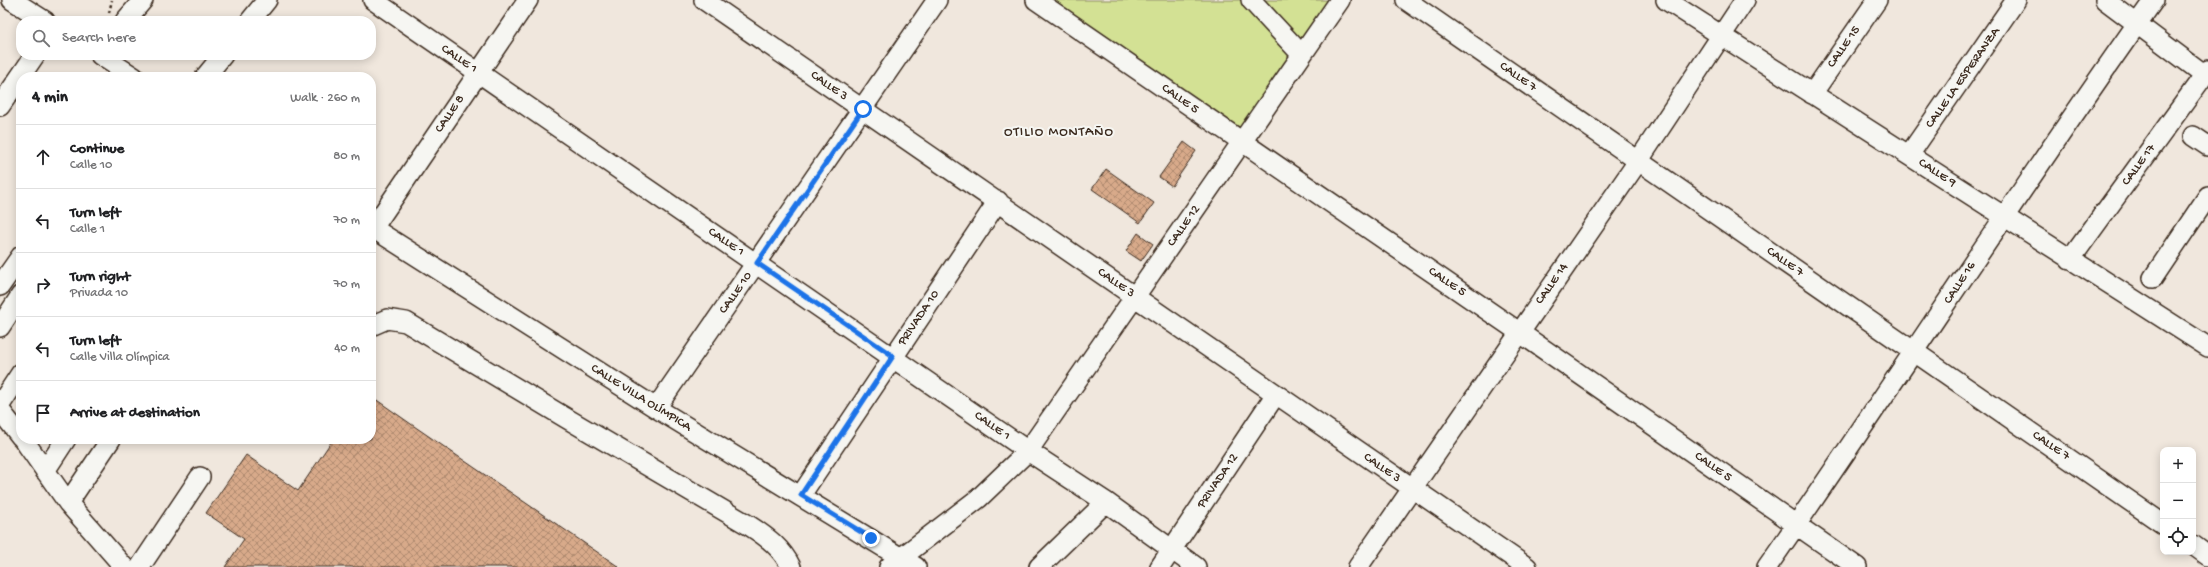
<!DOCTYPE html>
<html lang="en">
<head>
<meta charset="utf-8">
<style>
	:root { --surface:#fff; --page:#f2f2f2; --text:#202124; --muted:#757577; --line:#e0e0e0 }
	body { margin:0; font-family:"Gochi Hand",sans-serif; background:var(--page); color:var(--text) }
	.controls { position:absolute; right:12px; bottom:12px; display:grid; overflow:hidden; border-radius:8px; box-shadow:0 2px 10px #0003 }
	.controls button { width:36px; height:36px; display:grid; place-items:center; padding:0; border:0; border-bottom:1px solid var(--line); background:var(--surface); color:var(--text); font:20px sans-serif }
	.stop { position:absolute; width:12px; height:12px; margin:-9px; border:3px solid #1a73e8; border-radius:50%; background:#fff }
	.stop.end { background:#1a73e8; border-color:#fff; box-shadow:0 1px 4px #0008 }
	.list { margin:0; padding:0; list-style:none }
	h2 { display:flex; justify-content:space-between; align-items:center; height:52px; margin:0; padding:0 16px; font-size:17px }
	h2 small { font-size:13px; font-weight:400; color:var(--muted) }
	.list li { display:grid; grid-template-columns:26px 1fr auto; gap:12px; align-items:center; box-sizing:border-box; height:64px; padding:0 16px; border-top:1px solid var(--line) }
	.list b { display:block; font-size:15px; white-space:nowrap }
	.list p { margin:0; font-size:13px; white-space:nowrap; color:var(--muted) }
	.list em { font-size:13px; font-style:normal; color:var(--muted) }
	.icon { flex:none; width:22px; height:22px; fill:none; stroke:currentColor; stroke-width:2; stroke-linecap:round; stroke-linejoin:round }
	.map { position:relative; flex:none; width:2208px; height:567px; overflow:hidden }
	.search { position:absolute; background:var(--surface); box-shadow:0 2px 10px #0003; left:16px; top:16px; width:360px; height:44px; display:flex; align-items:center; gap:10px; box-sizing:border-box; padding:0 14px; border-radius:16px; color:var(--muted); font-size:15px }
	.panel { position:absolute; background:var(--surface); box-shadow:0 2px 10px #0003; left:16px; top:72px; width:360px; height:372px; border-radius:16px }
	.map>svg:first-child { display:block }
</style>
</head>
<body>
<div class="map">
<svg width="2208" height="567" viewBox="0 0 2208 567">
	<defs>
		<pattern id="building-cross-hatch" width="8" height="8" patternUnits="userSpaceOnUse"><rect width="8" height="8" fill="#d8aa8a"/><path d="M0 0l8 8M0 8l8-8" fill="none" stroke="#b08b70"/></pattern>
	</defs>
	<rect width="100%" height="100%" fill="#f0e7dd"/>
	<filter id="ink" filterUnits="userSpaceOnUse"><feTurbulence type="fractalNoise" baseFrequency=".025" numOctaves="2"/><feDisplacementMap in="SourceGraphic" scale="8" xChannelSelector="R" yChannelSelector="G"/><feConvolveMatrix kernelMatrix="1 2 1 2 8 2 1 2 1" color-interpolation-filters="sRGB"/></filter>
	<g filter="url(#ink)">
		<path fill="#d3e194" stroke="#878659" d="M1053 0H1333L1241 131Z"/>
		<path fill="url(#building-cross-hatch)" stroke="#3b2a1e" d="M1184 142 1196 151 1172 186 1159 177Z
			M1106 169 1154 203 1140 223 1092 189Z
			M1138 233 1153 244 1141 261 1126 251Z
			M371 396 411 424 619 567H225L244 539 206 513 246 455 298 491 333 439H371Z"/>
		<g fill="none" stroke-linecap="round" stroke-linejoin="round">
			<defs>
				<path id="minor" d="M12 0 45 21
					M373 0 1028 451 1106 502 1196 567
					M704 0 1527 567
					M1036 0 1519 332 1857 567
					M1251 0 1302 55
					M1406 0 2163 524
					M1666 0 2208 347
					M2105 0 2205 75
					M125 21 143 0
					M250 21 267 0
					M100 55 134 77
					M205 77 223 55
					M1812 94 1877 0
					M0 106 35 55
					M2193 136 2208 146
					M1909 155 2016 0
					M371 227 656 408 916 567
					M373 228 528 0
					M2070 260 2208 70
					M2153 278 2208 196
					M0 286 21 256
					M371 326 387 319 406 322 566 418 750 526C767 537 782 548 791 567
					M0 327 21 295
					M0 405 21 373
					M656 408 937 0
					M0 410 21 437
					M23 439 68 503 124 567
					M45 471 66 439
					M801 495 998 201
					M68 503 111 439
					M2193 545 2208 556
					M140 567 200 477
					M889 567 979 498 1028 451 1340 0
					M1039 567 1106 502
					M1160 567 1276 394
					M1358 567 1639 160 1745 0
					M1767 567C1898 379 2021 186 2154 0"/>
			</defs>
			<use href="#minor" stroke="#3b2a1e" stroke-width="22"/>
			<path stroke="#3b2a1e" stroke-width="2.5" stroke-dasharray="3 3" stroke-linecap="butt" d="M109 13 112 0"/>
			<use href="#minor" stroke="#f6f6f2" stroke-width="19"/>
		</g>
	</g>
	<g fill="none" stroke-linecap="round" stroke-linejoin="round" filter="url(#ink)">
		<path stroke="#1a73e8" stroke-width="5" d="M863 109 757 263 893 356 801 495 871 538"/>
	</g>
	<g text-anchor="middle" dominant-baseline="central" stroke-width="4" stroke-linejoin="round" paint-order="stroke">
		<g font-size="13" fill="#3b2a1e" stroke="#f6f6f2">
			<text transform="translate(1844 47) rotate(-55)">CALLE 15</text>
			<text transform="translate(459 59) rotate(34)">CALLE 1</text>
			<text transform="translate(1518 77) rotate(35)">CALLE 7</text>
			<text transform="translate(1963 78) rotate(-55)">CALLE LA ESPERANZA</text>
			<text transform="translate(829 86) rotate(35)">CALLE 3</text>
			<text transform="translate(1180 99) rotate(35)">CALLE 5</text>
			<text transform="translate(450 114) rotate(-56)">CALLE 8</text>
			<text transform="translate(2139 165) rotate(-54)">CALLE 17</text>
			<text transform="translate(1937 173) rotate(33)">CALLE 9</text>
			<text transform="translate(1184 226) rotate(-55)">CALLE 12</text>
			<text transform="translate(726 242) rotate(34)">CALLE 1</text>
			<text transform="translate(1785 262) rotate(35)">CALLE 7</text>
			<text transform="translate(1447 282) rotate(34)">CALLE 5</text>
			<text transform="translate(1116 283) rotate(35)">CALLE 3</text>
			<text transform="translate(1960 283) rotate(-57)">CALLE 16</text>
			<text transform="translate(1552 284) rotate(-55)">CALLE 14</text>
			<text transform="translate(736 293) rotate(-55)">CALLE 10</text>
			<text transform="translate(919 318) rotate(-56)">PRIVADA 10</text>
			<text transform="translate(641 398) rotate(32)">CALLE VILLA OLÍMPICA</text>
			<text transform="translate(992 426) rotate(35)">CALLE 1</text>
			<text transform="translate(2051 446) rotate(34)">CALLE 7</text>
			<text transform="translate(1713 467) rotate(35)">CALLE 5</text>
			<text transform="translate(1382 468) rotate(35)">CALLE 3</text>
			<text transform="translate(1218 481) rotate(-56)">PRIVADA 12</text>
		</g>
		<g font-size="14" letter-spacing="1" fill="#3b2a1e" stroke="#f6f6f2">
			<text x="1059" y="132">OTILIO MONTAÑO</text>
		</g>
	</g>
</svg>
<div class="controls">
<button>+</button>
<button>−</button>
<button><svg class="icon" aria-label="locate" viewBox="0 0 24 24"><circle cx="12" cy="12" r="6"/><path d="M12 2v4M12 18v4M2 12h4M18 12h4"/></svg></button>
</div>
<div class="stop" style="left:863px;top:109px"></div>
<div class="stop end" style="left:871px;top:538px"></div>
<div class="search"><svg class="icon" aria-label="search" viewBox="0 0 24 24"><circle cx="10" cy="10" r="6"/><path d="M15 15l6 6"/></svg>Search here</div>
<section class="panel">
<h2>4 min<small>Walk · 260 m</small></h2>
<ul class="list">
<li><svg class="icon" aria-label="ahead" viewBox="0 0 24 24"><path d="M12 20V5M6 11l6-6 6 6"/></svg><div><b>Continue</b><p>Calle 10</p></div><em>80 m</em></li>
<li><svg class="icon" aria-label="left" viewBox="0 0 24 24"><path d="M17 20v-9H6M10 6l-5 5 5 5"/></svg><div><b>Turn left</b><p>Calle 1</p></div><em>70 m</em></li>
<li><svg class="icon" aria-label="right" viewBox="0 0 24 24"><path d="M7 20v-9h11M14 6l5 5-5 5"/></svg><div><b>Turn right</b><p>Privada 10</p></div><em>70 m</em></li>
<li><svg class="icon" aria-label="left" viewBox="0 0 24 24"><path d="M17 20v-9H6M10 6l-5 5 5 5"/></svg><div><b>Turn left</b><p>Calle Villa Olímpica</p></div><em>40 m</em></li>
<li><svg class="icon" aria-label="arrive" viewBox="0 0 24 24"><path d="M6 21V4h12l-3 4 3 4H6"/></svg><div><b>Arrive at destination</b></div></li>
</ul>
</section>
</div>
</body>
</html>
